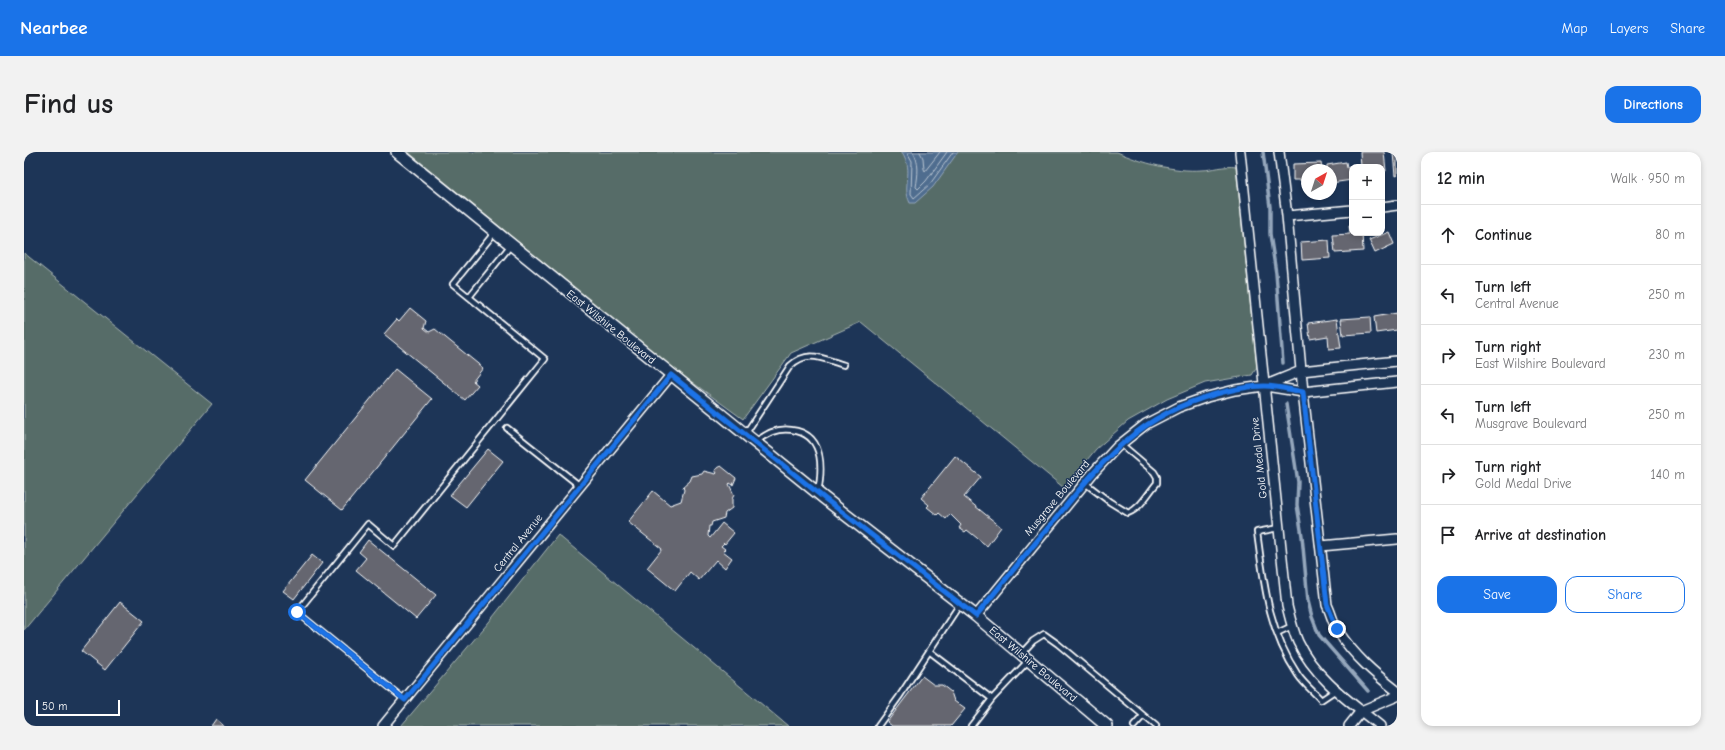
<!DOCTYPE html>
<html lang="en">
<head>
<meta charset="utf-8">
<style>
	:root { --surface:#fff; --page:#f2f2f2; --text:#202124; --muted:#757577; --line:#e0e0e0; --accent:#1a73e8 }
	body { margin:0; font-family:"Comic Neue",sans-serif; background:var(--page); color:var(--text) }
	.controls { position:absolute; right:12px; top:12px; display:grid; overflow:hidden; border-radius:8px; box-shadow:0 2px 6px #0003 }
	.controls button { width:36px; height:36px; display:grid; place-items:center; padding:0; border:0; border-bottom:1px solid var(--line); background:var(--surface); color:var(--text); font:20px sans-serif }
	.compass { position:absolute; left:1277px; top:12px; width:36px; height:36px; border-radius:50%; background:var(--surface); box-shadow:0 2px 6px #0003; rotate:39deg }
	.scale { position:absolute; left:12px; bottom:10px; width:84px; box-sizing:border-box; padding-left:4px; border:2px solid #fff; border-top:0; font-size:11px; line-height:14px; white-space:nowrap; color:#fff; -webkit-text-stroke:3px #1d3557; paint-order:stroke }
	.stop { position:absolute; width:12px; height:12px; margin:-9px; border:3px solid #1a73e8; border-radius:50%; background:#fff }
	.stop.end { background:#1a73e8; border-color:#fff; box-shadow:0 1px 4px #0008 }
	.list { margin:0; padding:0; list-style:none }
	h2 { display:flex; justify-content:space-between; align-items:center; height:52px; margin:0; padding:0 16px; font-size:17px }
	h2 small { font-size:13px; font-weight:400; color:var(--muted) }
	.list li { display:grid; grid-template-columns:26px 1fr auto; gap:12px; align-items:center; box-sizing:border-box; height:60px; padding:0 16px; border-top:1px solid var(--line) }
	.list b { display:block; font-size:15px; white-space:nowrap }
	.list p { margin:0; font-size:13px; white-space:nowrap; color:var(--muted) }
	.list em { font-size:13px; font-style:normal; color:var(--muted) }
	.actions { display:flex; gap:8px; padding:12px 16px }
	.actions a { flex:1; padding:9px 0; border:1px solid var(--accent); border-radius:12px; text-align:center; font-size:14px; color:var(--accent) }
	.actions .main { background:var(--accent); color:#fff }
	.icon { flex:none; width:22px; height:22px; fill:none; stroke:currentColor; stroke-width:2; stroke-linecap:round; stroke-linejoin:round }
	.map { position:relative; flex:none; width:1373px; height:574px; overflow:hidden; border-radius:12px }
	header { display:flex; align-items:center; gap:24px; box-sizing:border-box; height:56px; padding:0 20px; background:var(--accent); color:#fff }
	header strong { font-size:19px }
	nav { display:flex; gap:22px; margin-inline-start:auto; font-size:14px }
	.intro { display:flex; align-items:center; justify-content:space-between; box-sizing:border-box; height:96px; padding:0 24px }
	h1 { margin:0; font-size:28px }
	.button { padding:10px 18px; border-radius:12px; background:var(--accent); color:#fff; font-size:14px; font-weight:700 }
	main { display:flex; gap:24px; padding:0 24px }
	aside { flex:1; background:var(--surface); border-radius:12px; box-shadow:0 2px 6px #0003 }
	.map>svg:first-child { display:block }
</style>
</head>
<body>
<header>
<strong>Nearbee</strong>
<nav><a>Map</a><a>Layers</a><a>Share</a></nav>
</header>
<div class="intro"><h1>Find us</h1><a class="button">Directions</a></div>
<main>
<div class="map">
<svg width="1373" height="574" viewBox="0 0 1373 574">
	<rect width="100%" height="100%" fill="#1d3557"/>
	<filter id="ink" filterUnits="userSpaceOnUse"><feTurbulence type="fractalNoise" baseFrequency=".025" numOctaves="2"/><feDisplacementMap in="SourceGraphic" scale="8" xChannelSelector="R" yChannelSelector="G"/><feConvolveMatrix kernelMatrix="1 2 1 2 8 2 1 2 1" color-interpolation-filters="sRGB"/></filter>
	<g filter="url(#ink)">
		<path fill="#566c67" stroke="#aab6b3" d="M384 0H1093C1118 11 1150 20 1178 18 1189 18 1200 13 1212 15L1233 215 1228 223 1181 231 1143 247 1104 269 1072 297 1040 336 837 170 767 201 719 267 650 217Z
			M0 101 188 252 0 478Z
			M534 383 764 574H377L465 470Z"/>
		<path fill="#4f6d8f" stroke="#95a7bc" d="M878 0H934L909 35 891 51H886C877 32 891 21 878 0Z"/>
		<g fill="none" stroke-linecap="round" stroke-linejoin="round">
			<path stroke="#b9c5d2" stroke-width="1" d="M883 0 888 9 887 42 890 46 906 32 929 0
				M889 0C896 11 894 23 892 35L894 37 902 29 923 0
				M896 0 899 6 900 17 901 19 916 0"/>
			<path stroke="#95a7bc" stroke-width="3.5" d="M1239 0 1246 55V82L1252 121 1259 211
				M1262 252 1274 330 1273 353 1278 384 1284 449 1288 465 1295 483 1344 539"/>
		</g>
		<path fill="#65666f" stroke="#fff" d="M1336 0H1360L1362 19H1358V15H1337Z
			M1373 0V23L1371 24 1369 1Z
			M1322 10 1323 16 1328 15V28L1307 31V18H1303V13Z
			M1297 11 1298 18H1283V28H1269V12Z
			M1325 74H1328V81H1338L1339 99 1311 101 1309 83 1326 82Z
			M1365 80 1370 92 1351 101 1345 88Z
			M1305 88 1306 106 1278 108 1277 90Z
			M386 156 402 169 400 176 405 180 411 177 459 216 449 229 454 233 441 248 360 182 373 167 375 169Z
			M1373 161V178L1352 181 1350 165Z
			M1346 165 1347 181 1319 183 1317 167Z
			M1313 167 1317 196 1305 197 1304 184 1286 187 1284 171Z
			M371 217 408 247 318 358 281 328Z
			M464 297 479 309 442 355 426 343Z
			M931 304 957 325 940 345 977 375 963 394 943 378 941 380 935 376 937 373 926 362 922 367 915 361 913 363 903 355 905 353 897 346Z
			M697 314 712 326 709 333 706 331 705 332 710 343 708 347V356L701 361 700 366 688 370 687 374H685L684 384 686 386 698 371 710 381 701 392 700 391 697 394 701 397 699 399 708 406 701 416 692 408 675 428 666 420 651 439 623 416 638 397 604 370 629 339 646 353 657 349 660 338 659 335 666 329 668 324 678 322 680 319 692 322 693 321 691 318Z
			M344 388 412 443 392 467 332 418 342 406 335 400Z
			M288 403 298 411 270 447 259 439Z
			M96 450 120 469 81 518 57 499Z
			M898 524 910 533H918L927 540 930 549 941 557 927 574H868L863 570Z
			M192 567 200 574H187Z"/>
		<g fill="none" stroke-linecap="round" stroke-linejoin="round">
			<defs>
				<path id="service" d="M445 145 487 93
					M483 276 556 334
					M722 281 766 214C784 197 799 207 820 213
					M732 289C737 286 743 282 748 280 756 277 765 277 773 279 801 286 798 319 794 341
					M1061 331 1086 350 1104 361C1117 356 1124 341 1133 331V325L1130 320 1097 292
					M1255 376 1233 380C1240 432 1244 478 1274 523 1280 532 1290 540 1297 548L1312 538
					M1253 481 1268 474
					M905 499 968 547
					M997 502 1009 489 1020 482 1034 492 1132 574
					M381 548 273 460 344 372 370 394 521 207 429 132 471 80
					M854 574 875 545 936 452
					M947 574 968 547 1004 509
					M1110 574 1119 564"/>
				<path id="minor" d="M1216 0 1263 454C1266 466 1269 479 1274 490 1291 526 1326 550 1356 574
					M1255 0 1263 64 1279 240 1303 453C1307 461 1309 471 1314 479 1330 504 1350 521 1373 539
					M1358 55 1373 53
					M1263 64 1328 58
					M1241 234 1279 240 1373 230
					M1297 394 1373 387
					M952 464 1069 321 1093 295 1122 272 1155 255 1183 245 1211 238 1240 234 1277 219 1373 209
					M359 574 647 223
					M1325 574 1337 559 1373 544"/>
				<path id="tertiary" d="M373 0 800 346 952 464 1083 574"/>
			</defs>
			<use href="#service" stroke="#fff" stroke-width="8"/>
			<use href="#minor" stroke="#fff" stroke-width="12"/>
			<use href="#tertiary" stroke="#fff" stroke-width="14"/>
			<use href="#service" stroke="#1d3557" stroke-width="4.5"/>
			<use href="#minor" stroke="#1d3557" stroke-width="9"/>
			<use href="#tertiary" stroke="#1d3557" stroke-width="11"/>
		</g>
	</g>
	<g fill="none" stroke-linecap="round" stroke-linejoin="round" filter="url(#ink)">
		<path stroke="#1a73e8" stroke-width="5" d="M273 460 381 548 647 223 800 346 952 464C976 434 1000 404 1025 375 1075 313 1110 264 1192 242 1207 238 1224 234 1240 234 1253 234 1266 238 1279 240L1303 452 1313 477"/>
	</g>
	<g text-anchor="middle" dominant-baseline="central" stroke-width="3" stroke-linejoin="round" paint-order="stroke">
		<g font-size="11" fill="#fff" stroke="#1d3557">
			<text transform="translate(587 175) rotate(39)">East Wilshire Boulevard</text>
			<text transform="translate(1235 306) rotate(-96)">Gold Medal Drive</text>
			<text transform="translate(1033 346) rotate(-50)">Musgrave Boulevard</text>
			<text transform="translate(494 391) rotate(-51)">Central Avenue</text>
			<text transform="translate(1009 512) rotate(40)">East Wilshire Boulevard</text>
		</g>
	</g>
</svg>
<div class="controls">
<button>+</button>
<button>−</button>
</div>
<svg class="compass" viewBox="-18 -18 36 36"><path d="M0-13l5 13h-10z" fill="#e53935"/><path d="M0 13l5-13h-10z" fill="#757577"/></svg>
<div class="scale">50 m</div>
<div class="stop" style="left:273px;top:460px"></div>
<div class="stop end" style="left:1313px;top:477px"></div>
</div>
<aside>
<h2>12 min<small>Walk · 950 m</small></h2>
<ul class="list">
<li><svg class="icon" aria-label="ahead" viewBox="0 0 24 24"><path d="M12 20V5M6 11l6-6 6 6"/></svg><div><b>Continue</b></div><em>80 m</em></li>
<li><svg class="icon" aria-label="left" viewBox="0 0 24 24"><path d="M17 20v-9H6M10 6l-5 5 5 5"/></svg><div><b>Turn left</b><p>Central Avenue</p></div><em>250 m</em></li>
<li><svg class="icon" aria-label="right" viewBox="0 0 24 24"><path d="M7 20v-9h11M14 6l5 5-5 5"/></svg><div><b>Turn right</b><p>East Wilshire Boulevard</p></div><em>230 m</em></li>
<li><svg class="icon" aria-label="left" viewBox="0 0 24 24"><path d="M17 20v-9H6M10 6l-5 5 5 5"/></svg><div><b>Turn left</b><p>Musgrave Boulevard</p></div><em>250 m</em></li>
<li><svg class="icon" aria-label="right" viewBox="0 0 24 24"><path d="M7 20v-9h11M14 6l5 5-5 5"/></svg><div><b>Turn right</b><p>Gold Medal Drive</p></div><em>140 m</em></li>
<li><svg class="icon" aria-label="arrive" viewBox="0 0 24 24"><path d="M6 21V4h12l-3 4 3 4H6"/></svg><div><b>Arrive at destination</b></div></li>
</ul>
<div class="actions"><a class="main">Save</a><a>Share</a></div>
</aside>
</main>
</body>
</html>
